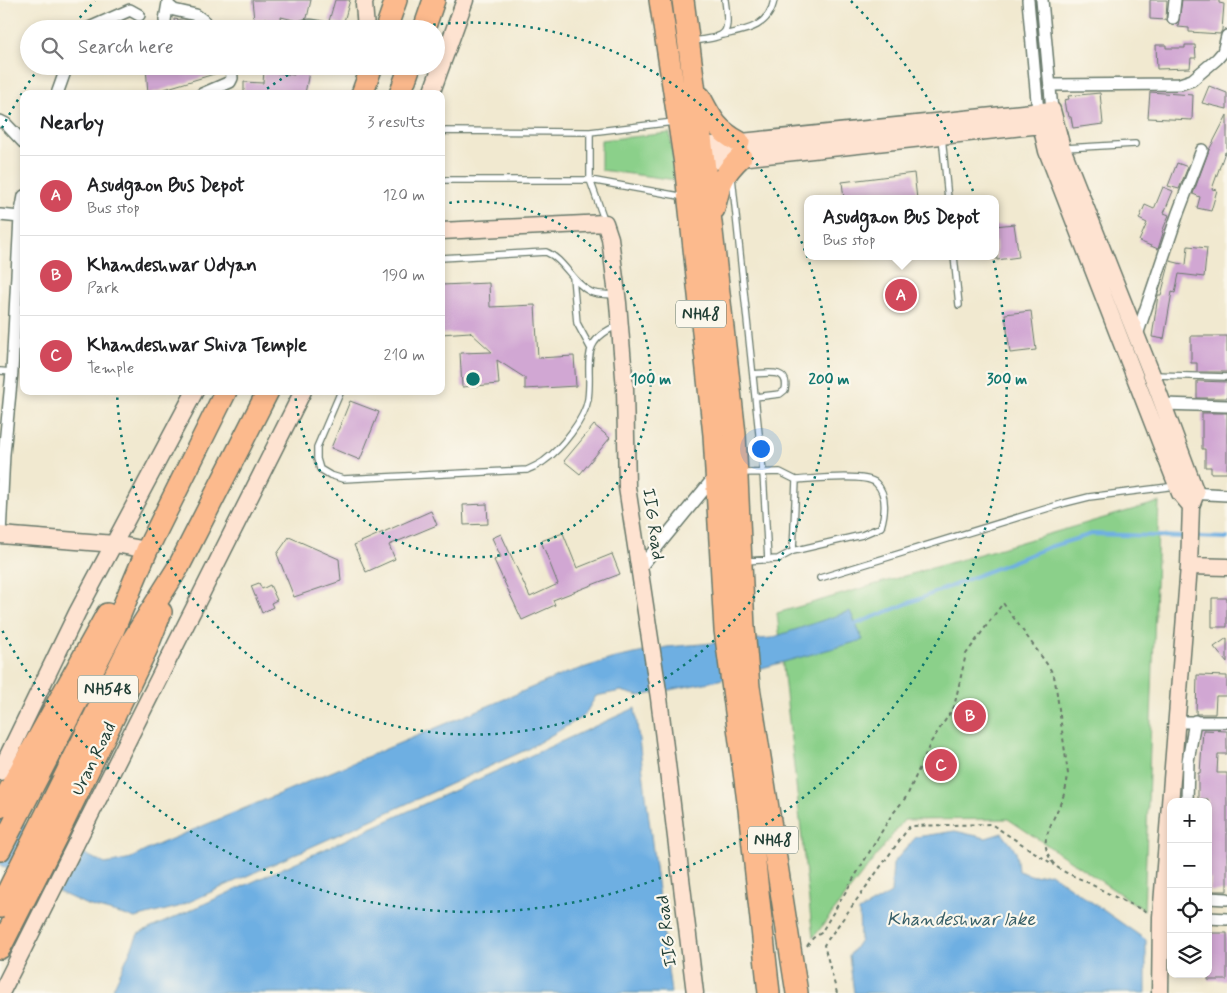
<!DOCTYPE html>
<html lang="en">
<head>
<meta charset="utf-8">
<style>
	:root { --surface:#fff; --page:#f6f6f6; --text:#202124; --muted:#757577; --line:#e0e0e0; --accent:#d1495b }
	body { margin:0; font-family:Mynerve,sans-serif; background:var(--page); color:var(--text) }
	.controls { position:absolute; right:15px; bottom:15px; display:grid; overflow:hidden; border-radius:10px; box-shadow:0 2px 8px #0003 }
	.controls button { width:45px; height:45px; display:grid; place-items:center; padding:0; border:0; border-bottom:1px solid var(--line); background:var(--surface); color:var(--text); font:25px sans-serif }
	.you { position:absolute; left:760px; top:448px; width:18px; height:18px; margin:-12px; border:4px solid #fff; border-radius:50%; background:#1a73e8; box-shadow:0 0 0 8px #1a73e833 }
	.badge { display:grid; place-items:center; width:32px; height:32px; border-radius:50%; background:var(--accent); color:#fff; font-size:16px; font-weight:700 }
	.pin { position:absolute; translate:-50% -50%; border:2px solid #fff; box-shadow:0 1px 5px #0006 }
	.popup { position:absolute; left:804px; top:195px; width:195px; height:65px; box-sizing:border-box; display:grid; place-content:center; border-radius:10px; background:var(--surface); filter:drop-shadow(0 1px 4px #0005); font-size:16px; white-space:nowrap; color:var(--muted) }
	.popup b { font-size:19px; color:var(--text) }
	.popup::after { content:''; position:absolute; left:50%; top:100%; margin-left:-10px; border:10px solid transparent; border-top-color:var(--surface) }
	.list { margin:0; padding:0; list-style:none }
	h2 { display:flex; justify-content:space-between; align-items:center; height:65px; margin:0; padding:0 20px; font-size:21px }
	h2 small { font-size:16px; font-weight:400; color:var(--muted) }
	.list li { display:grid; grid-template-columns:32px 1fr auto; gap:15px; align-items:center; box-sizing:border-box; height:80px; padding:0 20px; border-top:1px solid var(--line) }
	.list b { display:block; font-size:19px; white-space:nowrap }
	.list p { margin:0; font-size:16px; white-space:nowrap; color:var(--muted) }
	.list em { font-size:16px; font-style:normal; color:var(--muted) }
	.icon { flex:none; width:28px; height:28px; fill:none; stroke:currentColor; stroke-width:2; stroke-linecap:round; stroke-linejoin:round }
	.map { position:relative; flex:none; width:1227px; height:993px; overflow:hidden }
	.search { position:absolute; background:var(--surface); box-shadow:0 2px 8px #0003; left:20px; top:20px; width:425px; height:55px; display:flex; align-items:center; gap:12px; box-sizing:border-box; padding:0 18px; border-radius:28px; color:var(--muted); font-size:19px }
	.panel { position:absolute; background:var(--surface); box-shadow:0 2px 8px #0003; left:20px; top:90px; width:425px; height:305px; border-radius:10px }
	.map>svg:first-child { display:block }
</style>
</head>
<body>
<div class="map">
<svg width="1227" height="993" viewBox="0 0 1227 993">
	<rect width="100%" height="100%" fill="#fbf7ec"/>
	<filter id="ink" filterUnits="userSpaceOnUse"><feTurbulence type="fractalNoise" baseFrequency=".02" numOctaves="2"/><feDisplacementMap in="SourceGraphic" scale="10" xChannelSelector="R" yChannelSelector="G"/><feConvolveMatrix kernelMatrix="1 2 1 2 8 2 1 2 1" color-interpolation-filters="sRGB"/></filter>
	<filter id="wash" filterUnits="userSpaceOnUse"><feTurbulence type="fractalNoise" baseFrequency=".0096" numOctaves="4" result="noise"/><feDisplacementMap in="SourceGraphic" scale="20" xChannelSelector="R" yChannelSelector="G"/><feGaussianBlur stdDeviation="1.12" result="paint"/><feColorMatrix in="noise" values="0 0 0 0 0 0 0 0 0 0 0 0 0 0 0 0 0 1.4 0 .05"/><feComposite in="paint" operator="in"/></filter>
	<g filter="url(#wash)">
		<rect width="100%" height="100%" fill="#f1e9d0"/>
		<path fill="#8bd08a" stroke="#55865f" d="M670 133 676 180 601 170V140Z
			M1159 502 1144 910 1008 819 904 820 813 938 777 613Z"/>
		<path fill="#6eafe2" stroke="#46768b" d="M850 611 863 640 715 681 639 696 621 691 596 696 584 716 526 750 178 907 135 918 87 905 0 865V812L105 864 127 860 155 846 564 674 611 659 667 647 771 638Z
			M635 708 671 993H111L138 934Z
			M955 831 986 838 1002 833 1016 851 1018 871 1034 876 1050 873 1146 940V993H854L849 956 860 940 859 911 891 893 893 863 916 837Z"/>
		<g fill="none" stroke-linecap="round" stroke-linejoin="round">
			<path stroke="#6eafe2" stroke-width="4" d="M1194 537 1227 538
				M851 626 1049 547 1092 534 1185 537"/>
		</g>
		<g id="blocks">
			<path fill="#d1a7d3" d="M252 0H311L307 18 298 21 281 17 283 29H267L266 18 254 20Z
				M335 0H350L343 25 329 21Z
				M1150 0H1167L1166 20 1150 19Z
				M1182 0H1219V3L1224 4 1222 30 1220 34 1189 32V28L1178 27Z
				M174 19 193 22 194 29H175Z
				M1156 45H1166V48H1185V45H1195L1196 58H1191L1190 68 1157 69Z
				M146 66H224V71L148 94Z
				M296 66H310L305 94H244V82L263 83 264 71 294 75Z
				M1209 86 1227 93V109L1202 103Z
				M1150 92 1193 95 1192 120 1148 118Z
				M1100 93 1103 124 1073 128 1071 117H1069L1068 112H1066L1064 100 1069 99 1068 96Z
				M1227 115V153L1225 152 1212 189 1217 190 1211 211 1197 208 1200 197 1193 194 1209 150Z
				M1177 163 1188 167 1179 189 1168 186Z
				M914 173 917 199H844L842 182Z
				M1163 187 1173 191 1164 213 1169 215 1162 232 1163 233 1158 249 1139 241 1147 223 1139 219 1145 205 1154 209Z
				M1014 224 1019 257 997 260 995 226Z
				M1188 246 1207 248 1204 277 1179 274 1175 293 1172 292 1164 339 1152 337 1158 295H1161L1170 261 1186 265Z
				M489 283 490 307 535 305 538 358 574 356 576 386 525 389V378L497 360 499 384 462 387 460 353 492 352 470 332 441 334V285Z
				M1031 311 1036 350 1010 353 1005 314Z
				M1191 336H1227V372H1197V363H1191Z
				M1197 381 1227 382V398H1197Z
				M350 401 379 412 360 460 331 448Z
				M1202 413H1227V473H1211V467H1205V449H1202Z
				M594 425 610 438 580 474 564 461Z
				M487 504 488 524 464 525 463 505Z
				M431 511 437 525 389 545 395 559 366 572 354 545Z
				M563 533 577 568 612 554 620 574 553 600 555 605 522 620 494 560 501 557 492 538 501 534 530 597 558 584 541 541Z
				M289 537 339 559 341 581 294 597 277 554Z
				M259 583 262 589 270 585 277 600 271 603 273 607 262 613 251 586Z
				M1212 598H1227V627H1212Z
				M1227 638V663L1214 647Z
				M1197 675 1227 676V696H1216L1215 714H1196Z
				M1203 730 1227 731V754H1218L1217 773H1227V891H1210L1211 879H1208V799H1198V773H1200Z
				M1208 933H1227V980H1208Z"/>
		</g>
	</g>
	<g filter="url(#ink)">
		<use href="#blocks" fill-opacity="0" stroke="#68796b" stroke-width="1"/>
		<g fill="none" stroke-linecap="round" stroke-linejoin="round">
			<defs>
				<path id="lane" d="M723 35C747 30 769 27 774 0
					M693 41C728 36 730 37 725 0
					M590 132V180L605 222
					M942 136 948 199
					M441 137 443 131 590 132 674 122
					M1065 148 1135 144
					M732 177 763 472 768 560
					M441 180H590L685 197
					M954 256 959 305
					M441 258 546 252C564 259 573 284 591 292 597 295 608 294 615 295
					M573 277 577 323 591 349
					M0 371 12 372
					M753 374C767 373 790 368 785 390L780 394 755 397
					M1154 375 1227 377
					M341 391 317 447V459L320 469 330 475 343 479 527 470C533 467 539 465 544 461 561 449 585 419 588 399 593 364 577 342 619 325
					M742 473 780 472 796 480 793 551 778 559 744 561
					M793 551 862 535 881 527C885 513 888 495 876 483 866 473 812 479 796 480
					M820 578 1065 503 1089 497 1176 486"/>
				<path id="street" d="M168 0V5L174 10 196 15 204 21
					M1028 0 1038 112
					M1042 0 1052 110
					M1173 18 1175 0
					M87 29 130 10 139 15
					M166 29 165 20 168 3
					M299 29C308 23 318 26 328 29
					M1050 85 1180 84 1192 80 1217 59 1223 52 1227 36
					M57 94 67 66
					M202 94 230 82 232 78 231 66
					M0 121 6 124 24 143
					M0 215 20 217
					M1136 338 1178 213 1202 150
					M1163 404 1227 406
					M1189 493 1227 495
					M0 535 4 454 12 372 20 217 24 196
					M639 569 716 475
					M1177 722H1227
					M1187 802 1188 761 1195 721
					M1208 898 1227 899
					M1208 918 1227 919"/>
				<path id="secondary" d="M365 0 364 4 366 29
					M431 94 465 0
					M1038 112 1047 151 1180 493 1191 506
					M692 147 1052 110 1062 148 1152 375 1196 493 1191 506 1189 566 1161 917 1160 993
					M693 163 1051 124
					M441 231 605 223 610 238 618 303 625 389 627 487 659 698 695 993
					M0 535 115 544 147 550
					M1189 566 1227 567
					M0 772 77 613 195 391
					M1 993 303 391"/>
				<path id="highway" d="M660 0 685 164 714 435 725 630 749 809 769 993
					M683 0 704 161 735 434 744 628 749 687 797 993
					M386 29 396 0
					M424 29 434 0
					M362 94 372 66
					M400 94 410 66
					M700 97C712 120 716 129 739 142
					M714 209C720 183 722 175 741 157
					M0 807 107 614
					M0 850 113 631 147 550 226 391
					M0 907 132 641 179 566 268 391
					M0 948 62 825 147 648 161 612"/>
			</defs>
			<use href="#lane" stroke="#68796b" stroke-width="8"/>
			<use href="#street" stroke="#68796b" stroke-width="14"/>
			<use href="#secondary" stroke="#68796b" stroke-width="19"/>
			<use href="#highway" stroke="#68796b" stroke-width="24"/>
			<path stroke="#68796b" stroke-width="2" stroke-dasharray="4 4" stroke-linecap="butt" d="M807 946 813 938 821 933 891 816 907 796 931 742 954 707 966 654 1003 603 1049 667 1054 676 1056 687 1068 774C1066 801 1052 815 1046 839 1044 849 1050 861 1057 867 1065 873 1076 877 1085 881 1105 892 1126 903 1148 912
				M837 993 824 945 910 826 991 824 1054 865"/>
			<use href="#lane" stroke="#fff" stroke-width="5.5"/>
			<use href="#street" stroke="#fff" stroke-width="11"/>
			<use href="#secondary" stroke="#fee3d1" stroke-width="16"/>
			<use href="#highway" stroke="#fcba8d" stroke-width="21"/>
		</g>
	</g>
	<g fill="none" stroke="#0f766e" stroke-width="2.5" stroke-dasharray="2.5 5">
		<path d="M442 204A178 178 0 1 1 295 391"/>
		<path d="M261 93A356 356 0 0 1 300 68M411 28A356 356 0 1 1 117 391"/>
		<path d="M2 128A534 534 0 0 1 38 69M70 29A534 534 0 0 1 95 1M851 1A534 534 0 1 1 2 630"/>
	</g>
	<g text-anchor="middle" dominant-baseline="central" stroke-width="4.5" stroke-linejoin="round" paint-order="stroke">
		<g fill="#fbf7ec" stroke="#61756b" stroke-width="1">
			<rect x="676" y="300.5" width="50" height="27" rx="4"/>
			<rect x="78" y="675.5" width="60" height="27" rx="4"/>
			<rect x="748" y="826.5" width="50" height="27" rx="4"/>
		</g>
		<g font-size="16" font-weight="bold" fill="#1f3d34">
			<text x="701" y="314">NH48</text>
			<text x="108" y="689">NH548</text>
			<text x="773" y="840">NH48</text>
		</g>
		<g font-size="18" fill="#1f3d34" stroke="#fbf7ec">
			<text transform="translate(653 524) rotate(82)">IIG Road</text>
			<text transform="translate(94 759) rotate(-64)">Uran Road</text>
			<text transform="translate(667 931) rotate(-97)">IIG Road</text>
		</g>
		<g font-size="19" font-style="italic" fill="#375f68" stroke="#fbf7ec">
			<text x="961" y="919">Khandeshwar lake</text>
		</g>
	</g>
	<circle cx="473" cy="379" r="8" fill="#0f766e" stroke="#fbf7ec" stroke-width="2.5"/>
	<g font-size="15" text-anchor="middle" font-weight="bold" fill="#0f766e" stroke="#fbf7ec" stroke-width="4.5" stroke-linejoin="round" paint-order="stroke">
		<text x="651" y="384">100 m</text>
		<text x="829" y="384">200 m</text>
		<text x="1007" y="384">300 m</text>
	</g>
</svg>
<div class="controls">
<button>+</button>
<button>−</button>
<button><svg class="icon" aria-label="locate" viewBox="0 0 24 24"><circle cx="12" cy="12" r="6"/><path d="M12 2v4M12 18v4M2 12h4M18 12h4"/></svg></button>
<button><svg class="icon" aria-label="layers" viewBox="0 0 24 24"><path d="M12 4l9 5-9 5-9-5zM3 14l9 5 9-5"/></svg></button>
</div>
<div class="you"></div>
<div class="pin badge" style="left:901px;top:295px">A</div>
<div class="popup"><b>Asudgaon Bus Depot</b>Bus stop</div>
<div class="pin badge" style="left:970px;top:716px">B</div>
<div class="pin badge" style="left:941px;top:765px">C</div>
<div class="search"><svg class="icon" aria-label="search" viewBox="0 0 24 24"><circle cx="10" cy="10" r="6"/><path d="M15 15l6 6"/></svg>Search here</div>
<section class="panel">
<h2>Nearby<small>3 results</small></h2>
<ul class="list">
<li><span class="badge">A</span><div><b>Asudgaon Bus Depot</b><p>Bus stop</p></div><em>120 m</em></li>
<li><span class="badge">B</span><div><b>Khandeshwar Udyan</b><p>Park</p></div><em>190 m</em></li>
<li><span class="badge">C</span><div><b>Khandeshwar Shiva Temple</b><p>Temple</p></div><em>210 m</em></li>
</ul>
</section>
</div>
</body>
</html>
